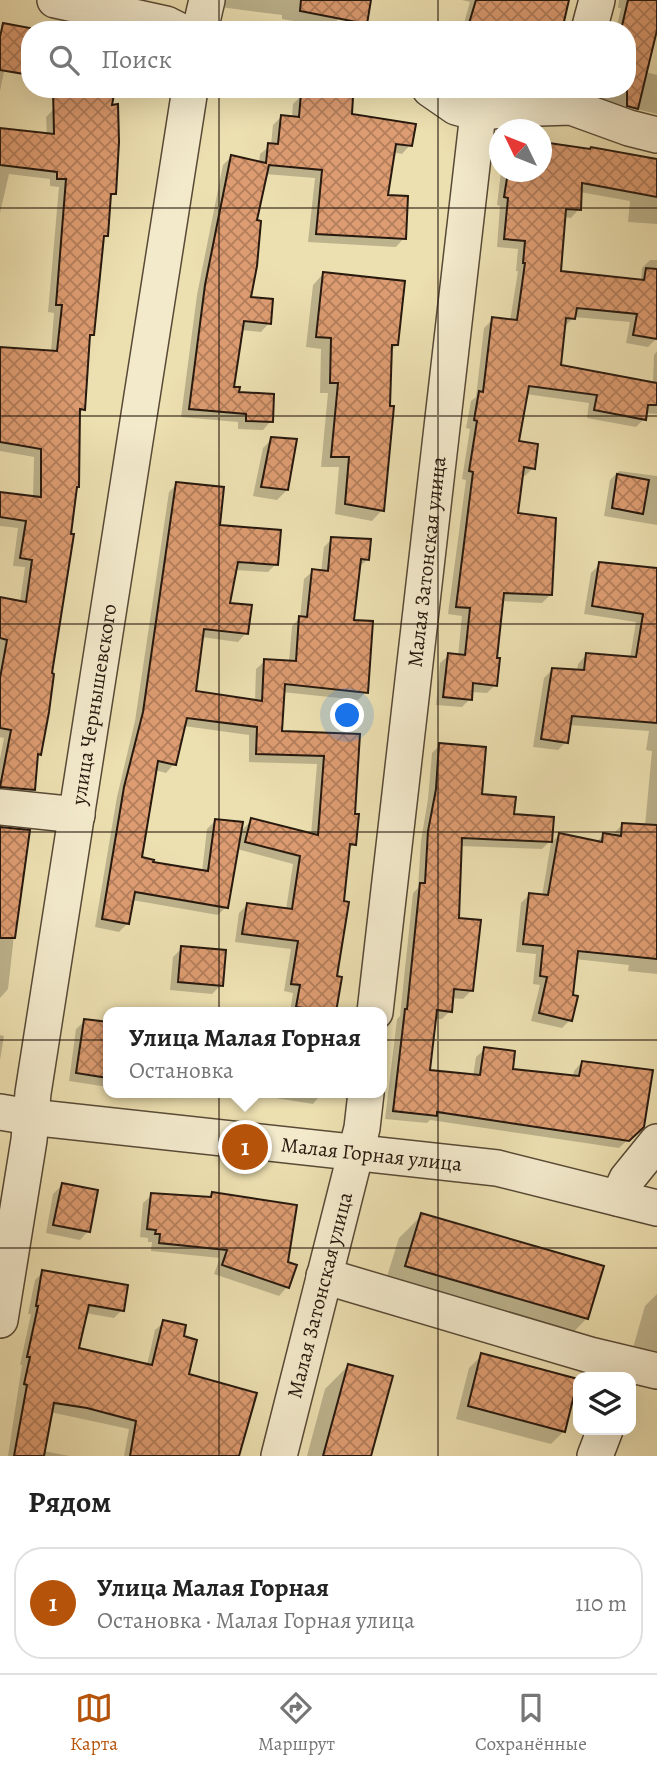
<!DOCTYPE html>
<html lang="ru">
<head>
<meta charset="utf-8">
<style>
	:root { --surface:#fff; --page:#f6f6f6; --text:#222; --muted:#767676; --line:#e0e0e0; --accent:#b45309 }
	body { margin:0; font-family:Alegreya,serif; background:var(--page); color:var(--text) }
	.controls { position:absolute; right:21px; bottom:21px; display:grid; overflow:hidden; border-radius:14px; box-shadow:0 7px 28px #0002 }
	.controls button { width:63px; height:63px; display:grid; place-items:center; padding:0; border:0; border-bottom:2px solid var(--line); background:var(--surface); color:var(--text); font:35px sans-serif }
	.compass { position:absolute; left:489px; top:119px; width:63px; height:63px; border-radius:50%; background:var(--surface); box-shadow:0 7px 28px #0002; rotate:313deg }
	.you { position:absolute; left:348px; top:716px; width:24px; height:24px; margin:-18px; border:5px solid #fff; border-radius:50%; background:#1a73e8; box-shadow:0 0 0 10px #1a73e833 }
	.badge { display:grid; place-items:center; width:46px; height:46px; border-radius:50%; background:var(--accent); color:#fff; font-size:23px; font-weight:700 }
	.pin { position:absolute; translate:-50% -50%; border:4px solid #fff; box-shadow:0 2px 7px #0006 }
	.popup { position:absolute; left:103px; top:1007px; width:284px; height:91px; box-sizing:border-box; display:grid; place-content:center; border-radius:14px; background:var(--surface); filter:drop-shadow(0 2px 5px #0005); font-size:23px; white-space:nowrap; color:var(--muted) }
	.popup b { font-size:26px; color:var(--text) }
	.popup::after { content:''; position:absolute; left:50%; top:100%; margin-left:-14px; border:14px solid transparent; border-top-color:var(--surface) }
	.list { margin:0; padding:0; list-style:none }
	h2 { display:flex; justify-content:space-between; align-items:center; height:91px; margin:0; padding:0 28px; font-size:30px }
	h2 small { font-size:23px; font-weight:400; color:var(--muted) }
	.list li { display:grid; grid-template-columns:46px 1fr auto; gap:21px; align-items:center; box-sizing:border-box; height:112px; margin:0 14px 14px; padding:0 14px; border:2px solid var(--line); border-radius:28px }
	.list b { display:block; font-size:26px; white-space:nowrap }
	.list p { margin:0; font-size:23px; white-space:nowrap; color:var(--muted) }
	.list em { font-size:23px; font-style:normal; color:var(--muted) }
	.icon { flex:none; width:38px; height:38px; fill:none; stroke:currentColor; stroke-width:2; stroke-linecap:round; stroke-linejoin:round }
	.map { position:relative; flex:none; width:657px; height:1456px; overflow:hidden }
	.search { position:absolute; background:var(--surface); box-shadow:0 7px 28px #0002; left:21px; right:21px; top:21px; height:77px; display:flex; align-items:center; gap:18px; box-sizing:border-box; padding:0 24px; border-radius:28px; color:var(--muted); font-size:26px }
	.sheet { height:217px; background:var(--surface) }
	nav { display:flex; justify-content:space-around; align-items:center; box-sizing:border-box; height:98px; border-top:2px solid var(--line); background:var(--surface); font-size:19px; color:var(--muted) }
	nav a { display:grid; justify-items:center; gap:4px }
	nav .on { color:var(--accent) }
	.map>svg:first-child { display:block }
</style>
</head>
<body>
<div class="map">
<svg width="657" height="1456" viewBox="0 0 657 1456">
	<defs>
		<pattern id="building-cross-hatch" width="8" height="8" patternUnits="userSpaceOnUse" patternTransform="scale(1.75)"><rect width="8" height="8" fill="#dd9c71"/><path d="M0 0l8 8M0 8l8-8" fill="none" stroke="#b37e5b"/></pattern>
	</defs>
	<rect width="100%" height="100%" fill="#ecdfb0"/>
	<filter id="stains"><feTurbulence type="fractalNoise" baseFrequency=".00286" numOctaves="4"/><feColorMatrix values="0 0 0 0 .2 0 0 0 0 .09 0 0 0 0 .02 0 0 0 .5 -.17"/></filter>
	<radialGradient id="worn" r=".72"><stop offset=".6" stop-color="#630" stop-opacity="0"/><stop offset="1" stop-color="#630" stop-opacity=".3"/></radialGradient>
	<path fill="#0003" fill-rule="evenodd" d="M221 0H343L339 18 331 27 282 19V15L220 7Z
		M462 0H558L560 30H462L470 2Z
		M619 0H657L645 72 657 75V114L599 100 601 89H627V30H616L621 8H618Z
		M0 41 10 43 0 91Z
		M302 95 320 115 410 145 402 154 393 152 386 196 404 238 396 247 308 242 315 178 265 174 255 222 249 298 269 323 261 332 241 330 232 388 271 421 263 430 238 429V422L181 417 197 295 223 165 231 157 259 163 260 154 271 145 273 125 281 117 292 118 293 104Z
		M110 106 114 193 109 198 106 235 102 240 93 334 88 339 84 409 78 414 75 488 39 754 36 757 33 790 25 798 0 795V759L4 738 0 737V599L20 602 25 567 13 566 18 528 0 526V494L33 498 34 457 0 451V348L51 352 54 313 48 312 59 187 50 186V179L9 174 0 213V130L47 135 46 117 54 109Z
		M542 144 657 161V224L628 222 630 201 580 192 579 209 571 218 564 217 559 272 641 281 642 268 650 260H657L656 339 648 347 626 343 630 322 574 317 565 326 559 366 653 383 654 355 657 351V414L645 413 644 419 636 427 587 418 589 403 526 394 517 443 533 468 525 476H521L516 514 551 594 542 603 502 601 496 660 495 685 487 693 471 692 470 699 462 707 436 705 440 663 449 655 458 656 462 616 448 614 466 480 462 479 470 429 466 428 471 401 476 397 484 328 493 319 510 321 518 271H516L518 249 497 247 500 206 497 205 501 172H542Z
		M323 274 397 345 390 351 382 510 372 521 335 514 339 467H321L328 393H320L321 349 306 347 313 285Z
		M272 439 295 440 286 491 277 500 253 496 263 448Z
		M619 471 657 476V525L604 516 610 480Z
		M177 484 218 527 276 564 268 572 235 570 228 604 246 633 238 642 201 637 194 693 255 701 256 669 265 661 289 662 292 626 300 618 304 579 313 571 321 572 324 547 332 539 368 559 359 567 352 621 366 692 358 700 282 692 280 733 358 736 353 815 354 844 348 850 335 977 340 978 335 1012H290L293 993 284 991 291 949 235 942 239 913 247 905 286 910 293 864 237 849 226 907 218 915 132 900 127 924 119 932 95 927 117 797 135 721 169 492ZM184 726 249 735V762L317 764 311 835 252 820 240 832 215 821 207 829 202 872 151 863 140 859 155 770 166 773 174 764Z
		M600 564 657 569V974L628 971 629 965 575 959 570 1020 562 1028 531 1021 540 985 533 984 536 954 516 952 521 903 530 894 542 896 551 843 559 835 596 843 603 835 614 837V833L623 824 645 826 652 751 646 750 649 731 569 725 566 742 558 750 533 747 544 678 552 670 577 671 578 664 586 655 630 658 636 622 584 614 591 573Z
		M440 745 480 795 550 841 542 849 460 846 457 919 471 991 463 999 452 998 450 1011 442 1019H434L428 1071 473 1077 476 1057 485 1049 511 1071 573 1077 574 1071 582 1062 633 1135 619 1148 430 1120 427 1123 385 1119 397 1019 400 1016 413 893 418 888 421 841 428 799 432 753Z
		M0 829 19 890 8 989 0 998Z
		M182 948 221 985 212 994 170 990 173 957Z
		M85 1021 108 1024 105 1048H108V1087L69 1081 76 1029Z
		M0 1035 4 1036 0 1060Z
		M204 1093H228L226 1095Z
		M245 1093H322L313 1104Z
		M62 1185 88 1231 80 1240 46 1233 53 1194Z
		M212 1193 286 1263 287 1287 279 1296 214 1274 220 1258 151 1251 152 1242H148V1238L140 1237 143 1203 152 1195 207 1199Z
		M422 1215 587 1318 564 1342 383 1289 399 1238Z
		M43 1272 122 1310 114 1318 85 1313 77 1350 147 1365 155 1330 164 1322 181 1338 187 1375 238 1456H124L129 1429 50 1412 43 1451 70 1456H8L22 1365H20L31 1314H28L35 1280Z
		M657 1294V1365L630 1358 645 1306Z
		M482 1355 564 1431 551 1444 456 1419 469 1368Z
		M348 1366 369 1456H307L325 1389Z"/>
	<path fill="url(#building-cross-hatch)" stroke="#27190e" stroke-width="2" d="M301 0H371L367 24 300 11Z
		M476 0H569L562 30H467Z
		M628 0H657V30L638 109 627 106V30H621Z
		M3 23 30 28V75L0 70V37Z
		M53 89H115L112 105 118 104 119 142 116 194H111L108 236H104L94 335H90L85 410 80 409 79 487H77L71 534H74L52 673 54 674 49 712 41 755 38 754 35 790 0 787 11 730 0 728V678L7 640 0 638V597L26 602 32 560 20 558 26 521 0 517V492L41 497V449L0 442V347L57 351 62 305H56L66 179H57V172L0 165V128L54 134Z
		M301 93 353 97 352 114 416 124 412 146 396 144 388 195 408 196 406 239 316 234 322 170 269 165 257 220 261 221 257 266 251 297 273 299 271 324 244 321 234 387H240L239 392 274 394 273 422 246 421V414L189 409 205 285 231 155 266 163 268 143 278 144 281 115 299 117Z
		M542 142 590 149 591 147 657 159V197L582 183 581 210 566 209 561 271 644 280 646 268 657 269V339L633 335 637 314 577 308 575 319 566 318 561 365 657 383V405H648L646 420 594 410 597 395 529 386 519 441 538 444 535 469 524 467 518 513 556 518 552 595 504 593 497 658H500L497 686 473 683 472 700 443 697 448 653 465 655 470 608 456 607 473 472 469 471 477 421 474 420 479 391 483 392 492 317 517 320 525 263H523L525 241 504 239 508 198 504 197 508 172H542Z
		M323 272 405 281 398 345H392L390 406H394L384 511 345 504 349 457H331L338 383H330L331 338 316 337Z
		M271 437 297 439 288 490 261 487Z
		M617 474 649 480 643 514 612 508Z
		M176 482 224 487 220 525 281 530 278 565 238 562 230 603 252 605 248 634 204 629 196 691 262 701 264 659 296 661 299 616 307 617 312 569 328 571 331 537 371 539 369 560 361 559 354 620 373 621 368 693 285 684 282 731 360 734 355 814H359L356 845 350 844 344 901 349 902 337 976 342 977 336 1012 296 1007 300 985 291 984 298 941 242 934 247 903 292 909 300 856 245 842 251 818 318 835 324 756 256 754 257 727 187 718 176 765 158 761 142 857 154 860 153 862 208 871 215 819 243 822 228 908 135 892 129 924 102 919 124 787 143 712Z
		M599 562 657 568V723L572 716 568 743 541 739 552 668 584 670 586 653 636 657 643 614 592 606Z
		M439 743 486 747 482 794 516 797 514 814 554 817 552 842 462 838 459 918 481 920 473 991 454 989 452 1012 437 1010 430 1070 480 1075 484 1047 515 1051 513 1069 579 1076 582 1061 653 1070 644 1127 629 1141 437 1112V1116L393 1111 405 1009H407L420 883H425L428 831 436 789Z
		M622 823 657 825V959L578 951 573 995 578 996 572 1021 539 1013 547 977 540 976 543 946 523 944 529 893 548 895 559 833 602 842 603 833 621 836Z
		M0 827 30 830 15 938H0Z
		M181 946 226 950 223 986 178 982Z
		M84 1019 108 1022V1078L76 1073Z
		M62 1183 98 1190 90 1232 53 1225Z
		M212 1192 297 1205 288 1262 297 1265 289 1288 222 1265 227 1250 159 1243 160 1234H155L156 1230 147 1229 151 1193 211 1197Z
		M421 1213 604 1266 588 1319 405 1266Z
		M42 1270 128 1285 124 1311 89 1305 79 1348 152 1365 163 1320 186 1325 184 1336 197 1340 189 1374 257 1393 239 1456H130L136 1421 87 1408 54 1403 44 1456H14L27 1385 24 1384 30 1357H27L38 1306H36Z
		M481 1353 578 1379 565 1432 468 1406Z
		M348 1364 393 1376 371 1456H323Z"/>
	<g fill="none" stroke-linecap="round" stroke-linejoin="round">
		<defs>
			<g id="minor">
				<path d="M55 0 166 24 178 30"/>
				<path d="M200 30 207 0"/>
				<path d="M589 30 597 0"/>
				<path d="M430 89 456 107 478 113 508 109 571 107 629 128 657 135"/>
				<path d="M0 807 77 815"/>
				<path id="s1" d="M375 1012 478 113"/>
				<path id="s2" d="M0 1112 30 1117 497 1168 657 1208"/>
				<path d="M618 1198 627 1179 657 1142"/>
				<path d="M324 1276 590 1355 657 1371"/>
				<path id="s3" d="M0 1320 29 1140 33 1093 190 89"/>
				<path id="s4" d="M279 1456 362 1128 366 1093"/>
				<path d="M595 1456 605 1430"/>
			</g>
		</defs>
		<use href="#minor" stroke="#584a36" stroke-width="38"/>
		<use href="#minor" stroke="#f3eacc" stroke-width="35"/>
	</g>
	<path fill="none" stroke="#27190e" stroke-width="2" stroke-opacity="0.55" d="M219 0V30M438 0V30M219 89V1456M438 89V1456M0 208H657M0 416H657M0 624H657M0 832H657M0 1040H657M0 1248H657"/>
	<g text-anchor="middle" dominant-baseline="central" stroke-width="7" stroke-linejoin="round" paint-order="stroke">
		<g font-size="21" fill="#27190e" stroke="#f3eacc">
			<text stroke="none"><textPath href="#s1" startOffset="453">Малая Затонская улица</textPath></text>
			<text stroke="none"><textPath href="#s3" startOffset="623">улица Чернышевского</textPath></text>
			<text stroke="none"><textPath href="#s2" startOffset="374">Малая Горная улица</textPath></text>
			<text stroke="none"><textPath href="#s4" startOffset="166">Малая Затонская улица</textPath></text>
		</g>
	</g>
	<rect width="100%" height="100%" filter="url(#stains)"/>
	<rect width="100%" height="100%" fill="url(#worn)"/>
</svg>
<div class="controls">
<button><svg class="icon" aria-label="layers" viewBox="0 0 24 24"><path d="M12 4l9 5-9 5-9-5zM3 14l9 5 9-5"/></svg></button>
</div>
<svg class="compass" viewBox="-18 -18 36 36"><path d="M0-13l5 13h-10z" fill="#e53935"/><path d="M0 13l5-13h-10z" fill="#767676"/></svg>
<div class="you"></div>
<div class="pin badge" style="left:245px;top:1147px">1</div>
<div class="popup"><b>Улица Малая Горная</b>Остановка</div>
<div class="search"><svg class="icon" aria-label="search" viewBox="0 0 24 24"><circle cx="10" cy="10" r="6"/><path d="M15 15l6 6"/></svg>Поиск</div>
</div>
<section class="sheet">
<h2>Рядом<small></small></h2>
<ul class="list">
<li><span class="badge">1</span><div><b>Улица Малая Горная</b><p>Остановка · Малая Горная улица</p></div><em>110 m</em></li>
</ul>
</section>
<nav>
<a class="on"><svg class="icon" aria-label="map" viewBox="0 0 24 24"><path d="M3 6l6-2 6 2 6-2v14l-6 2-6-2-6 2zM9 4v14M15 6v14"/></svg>Карта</a>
<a><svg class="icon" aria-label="directions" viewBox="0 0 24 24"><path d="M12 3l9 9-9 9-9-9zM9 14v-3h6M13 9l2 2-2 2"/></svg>Маршрут</a>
<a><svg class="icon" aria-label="saved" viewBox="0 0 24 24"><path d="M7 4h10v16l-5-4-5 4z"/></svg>Сохранённые</a>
</nav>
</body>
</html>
